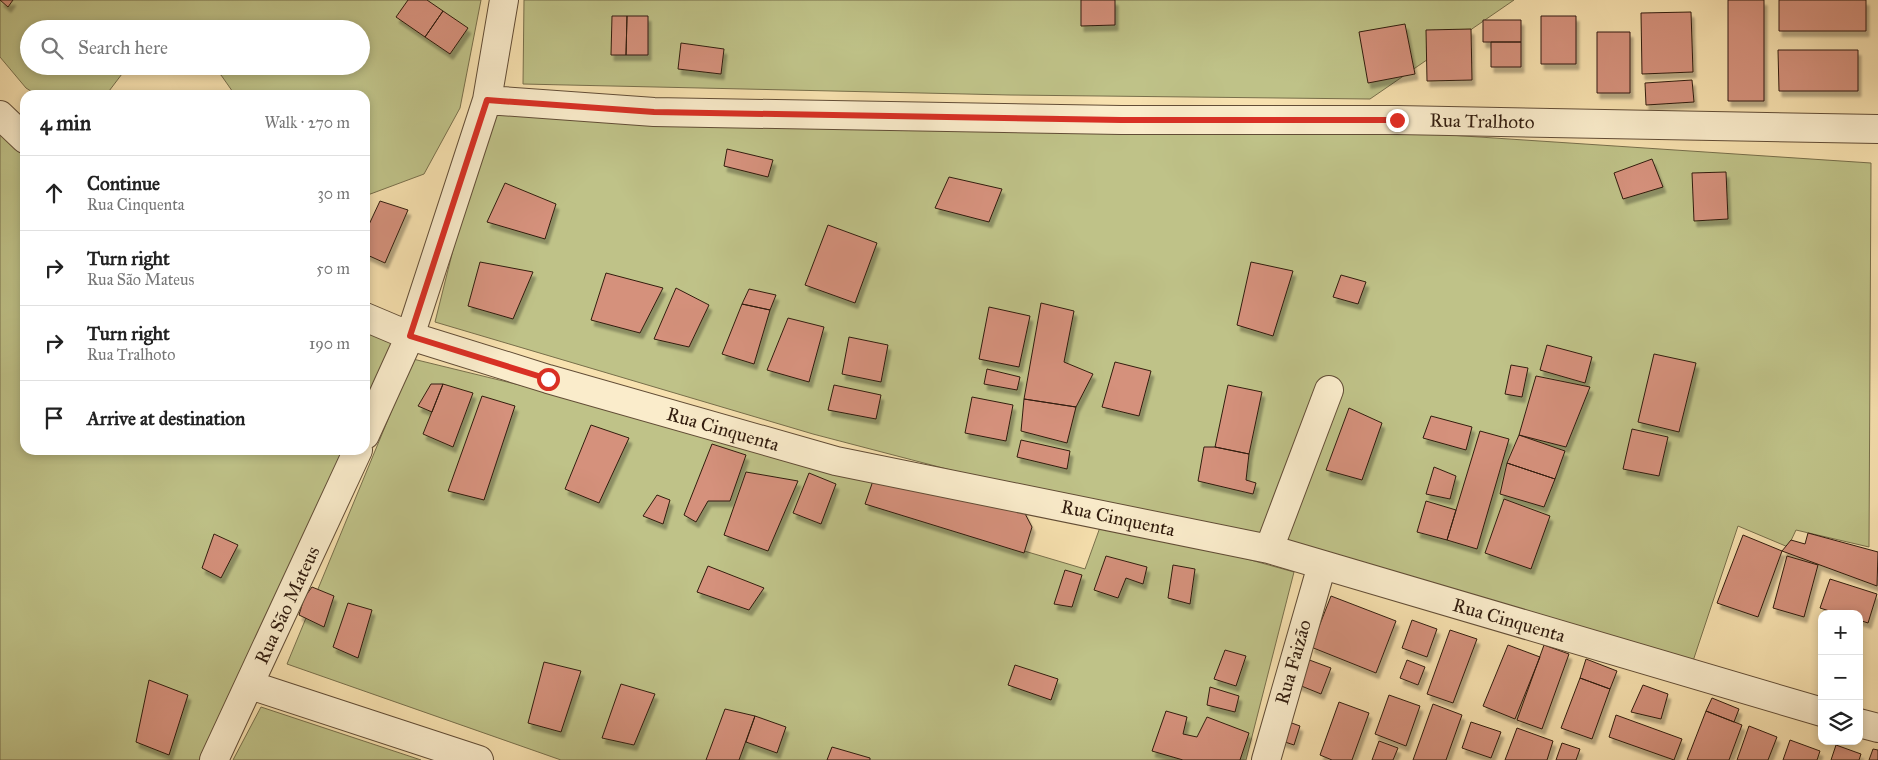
<!DOCTYPE html>
<html lang="en">
<head>
<meta charset="utf-8">
<style>
	:root { --surface:#fff; --page:#f2f2f2; --text:#222; --muted:#767676; --line:#e0e0e0 }
	body { margin:0; font-family:"IM FELL Great Primer",serif; background:var(--page); color:var(--text) }
	.controls { position:absolute; right:15px; bottom:15px; display:grid; overflow:hidden; border-radius:10px; box-shadow:0 2px 8px #0003 }
	.controls button { width:45px; height:45px; display:grid; place-items:center; padding:0; border:0; border-bottom:1px solid var(--line); background:var(--surface); color:var(--text); font:25px sans-serif }
	.stop { position:absolute; width:15px; height:15px; margin:-11px; border:4px solid #d93025; border-radius:50%; background:#fff }
	.stop.end { background:#d93025; border-color:#fff; box-shadow:0 1px 5px #0008 }
	.list { margin:0; padding:0; list-style:none }
	h2 { display:flex; justify-content:space-between; align-items:center; height:65px; margin:0; padding:0 20px; font-size:21px }
	h2 small { font-size:16px; font-weight:400; color:var(--muted) }
	.list li { display:grid; grid-template-columns:32px 1fr auto; gap:15px; align-items:center; box-sizing:border-box; height:75px; padding:0 20px; border-top:1px solid var(--line) }
	.list b { display:block; font-size:19px; white-space:nowrap }
	.list p { margin:0; font-size:16px; white-space:nowrap; color:var(--muted) }
	.list em { font-size:16px; font-style:normal; color:var(--muted) }
	.icon { flex:none; width:28px; height:28px; fill:none; stroke:currentColor; stroke-width:2; stroke-linecap:round; stroke-linejoin:round }
	.map { position:relative; flex:none; width:1878px; height:760px; overflow:hidden }
	.search { position:absolute; background:var(--surface); box-shadow:0 2px 8px #0003; left:20px; top:20px; width:350px; height:55px; display:flex; align-items:center; gap:12px; box-sizing:border-box; padding:0 18px; border-radius:28px; color:var(--muted); font-size:19px }
	.panel { position:absolute; background:var(--surface); box-shadow:0 2px 8px #0003; left:20px; top:90px; width:350px; height:365px; border-radius:15px }
	.map>svg:first-child { display:block }
</style>
</head>
<body>
<div class="map">
<svg width="1878" height="760" viewBox="0 0 1878 760">
	<defs>
		<filter id="shadow"><feDropShadow dx="3" dy="5.5" stdDeviation="1" flood-color="#0004"/></filter>
	</defs>
	<rect width="100%" height="100%" fill="#f7e1af"/>
	<filter id="stains"><feTurbulence type="fractalNoise" baseFrequency=".004" numOctaves="4"/><feColorMatrix values="0 0 0 0 .2 0 0 0 0 .09 0 0 0 0 .02 0 0 0 .5 -.17"/></filter>
	<radialGradient id="worn" r=".72"><stop offset=".6" stop-color="#630" stop-opacity="0"/><stop offset="1" stop-color="#630" stop-opacity=".3"/></radialGradient>
	<path fill="#bfc288" stroke="#786f4b" d="M0 0H481L460 108 424 174 365 196V95H235L221 75 207 66H361V29H29V66H128L106 95H37L26 88 0 57Z
		M524 0H1514L1370 99 1010 95 523 84Z
		M493 108 1328 127 1871 163 1869 547 1796 530 1788 547 1738 526 1692 664 813 434 435 322 482 134Z
		M0 124 25 140V450H358L202 760H0Z
		M365 316 410 336 365 435Z
		M413 359 876 472 866 504 1085 569 1103 519 1294 572 1246 760H561L287 664Z
		M261 707 421 760H233Z"/>
	<path fill="#d5917c" stroke="#311c0e" filter="url(#shadow)" d="M0 0H13L8 7Z
		M408 0H427L443 11 425 37 396 17Z
		M1081 0H1115V25L1081 26Z
		M1728 0H1764V101H1728Z
		M1779 0H1866V31H1779Z
		M443 11 468 28 450 54 425 37Z
		M1691 12 1693 72 1642 74 1641 13Z
		M612 16H627L626 55H611Z
		M627 16H648V55H626Z
		M1541 16H1576V64H1541Z
		M1483 20H1521V42H1483Z
		M1405 24 1415 74 1368 83 1359 32Z
		M1471 29 1472 80 1427 81 1426 30Z
		M1597 32H1630V93H1597Z
		M1491 42H1521V67H1491Z
		M681 43 724 49 721 74 678 69Z
		M1778 50H1858V91H1779Z
		M1692 80 1694 102 1646 105 1645 83Z
		M727 149 773 160 768 177 724 166Z
		M1652 159 1663 187 1623 199 1614 173Z
		M1726 172 1728 219 1694 221 1692 173Z
		M949 177 1002 189 989 222 935 208Z
		M505 183 556 204 545 239 487 222Z
		M380 201 408 210 385 263 365 254V233Z
		M828 225 877 243 855 303 805 285Z
		M480 262 533 272 513 319 468 306Z
		M1251 262 1293 271 1273 336 1237 325Z
		M606 273 663 288 640 333 591 320Z
		M1341 275 1366 282 1358 304 1333 297Z
		M676 288 709 305 689 347 654 339Z
		M749 289 776 295 770 310 742 304Z
		M1041 303 1074 311 1064 362 1093 374 1076 407 1024 399Z
		M742 304 770 310 754 364 722 354Z
		M989 307 1030 316 1019 367 979 359Z
		M788 318 824 327 809 382 767 370Z
		M849 337 888 345 881 382 842 374Z
		M1547 345 1592 357 1585 383 1540 370Z
		M1654 354 1696 363 1679 432 1638 422Z
		M1115 362 1151 371 1139 416 1102 407Z
		M1511 365 1528 368 1522 397 1505 394Z
		M987 369 1020 377 1017 390 984 384Z
		M1536 376 1590 387 1566 447 1519 435Z
		M431 384H443L432 412 418 406Z
		M443 384 473 393 453 447 423 434Z
		M834 385 881 395 876 419 828 410Z
		M1228 385 1262 392 1249 454 1215 447Z
		M482 396 515 406 484 500 448 491Z
		M972 397 1013 405 1006 441 965 433Z
		M1024 399 1076 407 1067 443 1021 431Z
		M1349 408 1382 423 1362 480 1326 470Z
		M1431 416 1472 427 1466 450 1423 438Z
		M591 425 629 438 599 503 565 489Z
		M1632 429 1668 437 1659 476 1623 469Z
		M1480 431 1509 439 1477 549 1447 540Z
		M1519 435 1565 451 1555 479 1507 463Z
		M1021 440 1070 451 1067 469 1017 457Z
		M712 444 746 455 730 501H708L696 522 684 515Z
		M1204 447H1215L1249 454 1246 480 1256 483 1253 494 1198 481Z
		M1507 463 1555 479 1544 507 1500 494Z
		M1434 467 1456 476 1450 499 1426 494Z
		M746 472 798 481 768 551 724 535Z
		M876 472 1020 504 1032 527 1024 553 865 504Z
		M809 473 836 484 821 524 793 513Z
		M657 495 670 500 663 524 643 516Z
		M1504 499 1550 516 1531 569 1485 553Z
		M1426 501 1456 510 1447 540 1417 532Z
		M1808 533 1878 552 1877 586 1782 551 1791 540 1805 544Z
		M214 534 238 545 221 578 202 568Z
		M1743 535 1782 551 1758 617 1717 603Z
		M1106 556 1147 567 1143 584 1126 578 1118 598 1094 590Z
		M1787 556 1818 565 1804 617 1773 608Z
		M1173 565 1195 569 1190 604 1168 598Z
		M708 566 764 588 749 610 697 592Z
		M1065 570 1082 575 1072 607 1054 604Z
		M1830 579 1877 594 1868 623 1859 620V614H1839L1820 608Z
		M312 587 334 596 324 627 299 615 304 598Z
		M1331 596 1396 621 1376 673 1311 647Z
		M348 603 372 610 358 658 333 647Z
		M1412 620 1437 629 1427 657 1402 648Z
		M1450 630 1477 639 1453 703 1427 694Z
		M1508 645 1540 657 1515 719 1483 706Z
		M1544 645 1569 654 1542 729 1517 720Z
		M1225 650 1246 656 1236 686 1214 679Z
		M1304 658 1331 668 1321 694 1294 683Z
		M1586 659 1617 671 1610 689 1580 678Z
		M1407 660 1425 667 1418 685 1400 678Z
		M544 662 581 671 561 732 528 723Z
		M1015 665 1058 679 1051 700 1008 685Z
		M1580 678 1610 689 1592 739 1561 728Z
		M149 680 188 695 169 755 136 742Z
		M621 684 655 694 634 745 602 738Z
		M1643 685 1668 694 1661 719 1631 712Z
		M1210 687 1239 696 1235 712 1207 705Z
		M1389 695 1420 706 1406 746 1375 734Z
		M1712 698 1739 709 1734 722 1706 711Z
		M1339 702 1369 713 1352 760H1332L1320 755Z
		M1433 704 1462 715 1446 760H1413Z
		M725 709 755 716 739 760H706Z
		M1166 711 1187 717 1183 734 1197 737 1207 717 1249 733 1240 760H1183L1152 751Z
		M1706 711 1742 725 1729 760H1687Z
		M1616 715 1682 739 1674 760 1609 737Z
		M755 716 786 727 777 753 746 742Z
		M1289 722 1300 726 1294 745 1282 741Z
		M1471 722 1501 732 1491 758 1462 748Z
		M1749 726 1777 737 1768 760H1737Z
		M1517 728 1553 741 1547 760H1505Z
		M1790 740 1820 751 1817 760H1783Z
		M1379 741 1398 748 1393 760H1372Z
		M1562 743 1580 749 1576 760H1556Z
		M1836 745 1861 754 1859 760H1831Z
		M832 747 870 758V760H827Z
		M1873 749 1878 750V760H1869Z"/>
	<g fill="none" stroke-linecap="round" stroke-linejoin="round">
		<defs>
			<path id="street" d="M487 100 654 112 1121 120H1397L1878 129
				M0 115 25 139
				M365 317 410 336 548 379 836 461 1269 549 1822 712
				M365 435 410 336 487 100 504 0
				M1269 549 1329 390
				M250 685 479 760
				M1859 723 1878 728
				M214 760 358 450
				M1266 760 1322 565"/>
		</defs>
		<use href="#street" stroke="#624d36" stroke-width="30"/>
		<use href="#street" stroke="#faeccb" stroke-width="28"/>
	</g>
	<g fill="none" stroke-linecap="round" stroke-linejoin="round">
		<path stroke="#d93025" stroke-width="6" d="M548 379 410 336 487 100 654 112 1121 120H1397"/>
	</g>
	<g text-anchor="middle" dominant-baseline="central" stroke-width="4" stroke-linejoin="round" paint-order="stroke">
		<g font-size="19" fill="#311c0e" stroke="#faeccb">
			<text transform="translate(1482 121) rotate(1)">Rua Tralhoto</text>
			<text transform="translate(723 429) rotate(16)">Rua Cinquenta</text>
			<text transform="translate(1118 518) rotate(12)">Rua Cinquenta</text>
			<text transform="translate(287 605) rotate(-65)">Rua São Mateus</text>
			<text transform="translate(1509 620) rotate(16)">Rua Cinquenta</text>
			<text transform="translate(1293 662) rotate(-74)">Rua Faizão</text>
		</g>
	</g>
	<rect width="100%" height="100%" filter="url(#stains)"/>
	<rect width="100%" height="100%" fill="url(#worn)"/>
</svg>
<div class="controls">
<button>+</button>
<button>−</button>
<button><svg class="icon" aria-label="layers" viewBox="0 0 24 24"><path d="M12 4l9 5-9 5-9-5zM3 14l9 5 9-5"/></svg></button>
</div>
<div class="stop" style="left:548px;top:379px"></div>
<div class="stop end" style="left:1397px;top:120px"></div>
<div class="search"><svg class="icon" aria-label="search" viewBox="0 0 24 24"><circle cx="10" cy="10" r="6"/><path d="M15 15l6 6"/></svg>Search here</div>
<section class="panel">
<h2>4 min<small>Walk · 270 m</small></h2>
<ul class="list">
<li><svg class="icon" aria-label="ahead" viewBox="0 0 24 24"><path d="M12 20V5M6 11l6-6 6 6"/></svg><div><b>Continue</b><p>Rua Cinquenta</p></div><em>30 m</em></li>
<li><svg class="icon" aria-label="right" viewBox="0 0 24 24"><path d="M7 20v-9h11M14 6l5 5-5 5"/></svg><div><b>Turn right</b><p>Rua São Mateus</p></div><em>50 m</em></li>
<li><svg class="icon" aria-label="right" viewBox="0 0 24 24"><path d="M7 20v-9h11M14 6l5 5-5 5"/></svg><div><b>Turn right</b><p>Rua Tralhoto</p></div><em>190 m</em></li>
<li><svg class="icon" aria-label="arrive" viewBox="0 0 24 24"><path d="M6 21V4h12l-3 4 3 4H6"/></svg><div><b>Arrive at destination</b></div></li>
</ul>
</section>
</div>
</body>
</html>
